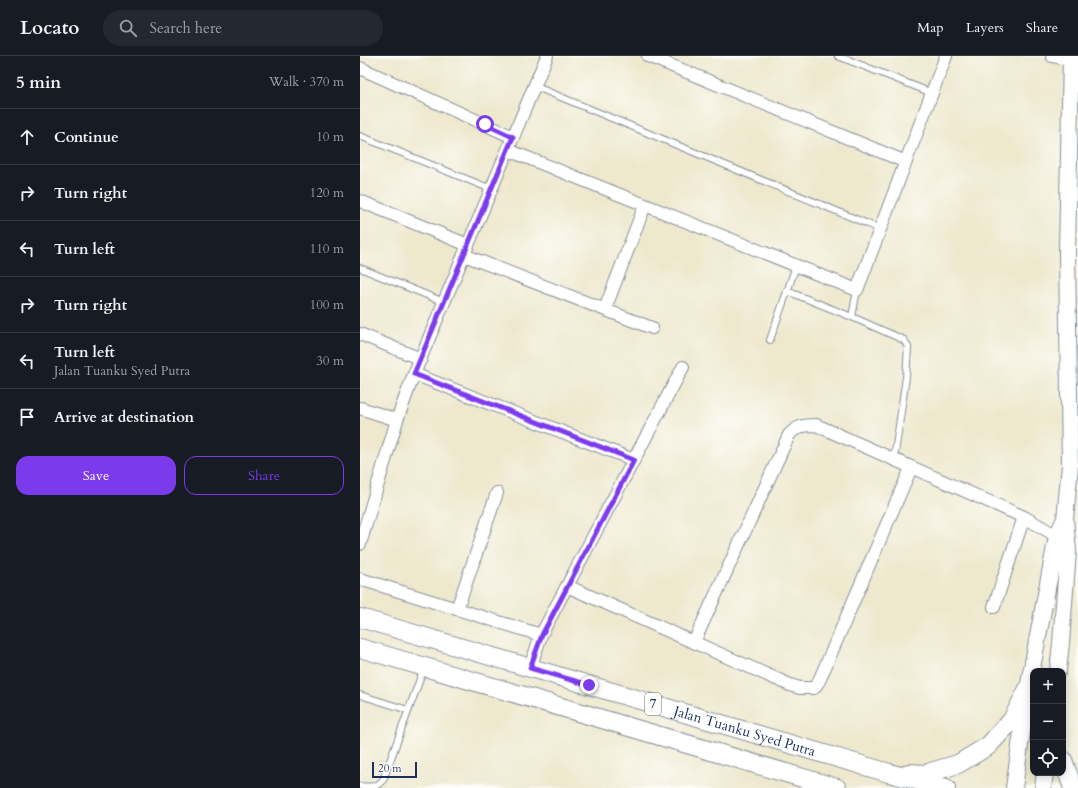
<!DOCTYPE html>
<html lang="en">
<head>
<meta charset="utf-8">
<style>
	:root { --surface:#171b24; --page:#242831; --text:#f1f3f6; --muted:#9ea1a6; --line:#363941; --accent:#7c3aed }
	body { margin:0; font-family:Cardo,serif; background:var(--page); color:var(--text) }
	.controls { position:absolute; right:12px; bottom:12px; display:grid; overflow:hidden; border-radius:8px; box-shadow:0 2px 10px #0003 }
	.controls button { width:36px; height:36px; display:grid; place-items:center; padding:0; border:0; border-bottom:1px solid var(--line); background:var(--surface); color:var(--text); font:20px sans-serif }
	.scale { position:absolute; left:12px; bottom:10px; width:45px; box-sizing:border-box; padding-left:4px; border:2px solid #1b2f5e; border-top:0; font-size:11px; line-height:14px; white-space:nowrap; color:#1b2f5e; -webkit-text-stroke:3px #fdfcf7; paint-order:stroke }
	.stop { position:absolute; width:12px; height:12px; margin:-9px; border:3px solid #7c3aed; border-radius:50%; background:#fff }
	.stop.end { background:#7c3aed; border-color:#fff; box-shadow:0 1px 4px #0008 }
	.list { margin:0; padding:0; list-style:none }
	h2 { display:flex; justify-content:space-between; align-items:center; height:52px; margin:0; padding:0 16px; font-size:17px }
	h2 small { font-size:13px; font-weight:400; color:var(--muted) }
	.list li { display:grid; grid-template-columns:26px 1fr auto; gap:12px; align-items:center; box-sizing:border-box; height:56px; padding:0 16px; border-top:1px solid var(--line) }
	.list b { display:block; font-size:15px; white-space:nowrap }
	.list p { margin:0; font-size:13px; white-space:nowrap; color:var(--muted) }
	.list em { font-size:13px; font-style:normal; color:var(--muted) }
	.actions { display:flex; gap:8px; padding:12px 16px }
	.actions a { flex:1; padding:9px 0; border:1px solid var(--accent); border-radius:12px; text-align:center; font-size:14px; color:var(--accent) }
	.actions .main { background:var(--accent); color:#fff }
	.icon { flex:none; width:22px; height:22px; fill:none; stroke:currentColor; stroke-width:2; stroke-linecap:round; stroke-linejoin:round }
	.map { position:relative; flex:none; width:718px; height:732px; overflow:hidden }
	header { display:flex; align-items:center; gap:24px; box-sizing:border-box; height:56px; padding:0 20px; background:var(--surface); border-bottom:1px solid var(--line) }
	header strong { font-size:19px }
	nav { display:flex; gap:22px; margin-inline-start:auto; font-size:14px }
	.search { width:280px; height:36px; background:var(--page); display:flex; align-items:center; gap:10px; box-sizing:border-box; padding:0 14px; border-radius:22px; color:var(--muted); font-size:15px }
	main { display:flex }
	aside { flex:1; background:var(--surface) }
	.map>svg:first-child { display:block }
</style>
</head>
<body>
<header>
<strong>Locato</strong>
<div class="search"><svg class="icon" aria-label="search" viewBox="0 0 24 24"><circle cx="10" cy="10" r="6"/><path d="M15 15l6 6"/></svg>Search here</div>
<nav><a>Map</a><a>Layers</a><a>Share</a></nav>
</header>
<main>
<aside>
<h2>5 min<small>Walk · 370 m</small></h2>
<ul class="list">
<li><svg class="icon" aria-label="ahead" viewBox="0 0 24 24"><path d="M12 20V5M6 11l6-6 6 6"/></svg><div><b>Continue</b></div><em>10 m</em></li>
<li><svg class="icon" aria-label="right" viewBox="0 0 24 24"><path d="M7 20v-9h11M14 6l5 5-5 5"/></svg><div><b>Turn right</b></div><em>120 m</em></li>
<li><svg class="icon" aria-label="left" viewBox="0 0 24 24"><path d="M17 20v-9H6M10 6l-5 5 5 5"/></svg><div><b>Turn left</b></div><em>110 m</em></li>
<li><svg class="icon" aria-label="right" viewBox="0 0 24 24"><path d="M7 20v-9h11M14 6l5 5-5 5"/></svg><div><b>Turn right</b></div><em>100 m</em></li>
<li><svg class="icon" aria-label="left" viewBox="0 0 24 24"><path d="M17 20v-9H6M10 6l-5 5 5 5"/></svg><div><b>Turn left</b><p>Jalan Tuanku Syed Putra</p></div><em>30 m</em></li>
<li><svg class="icon" aria-label="arrive" viewBox="0 0 24 24"><path d="M6 21V4h12l-3 4 3 4H6"/></svg><div><b>Arrive at destination</b></div></li>
</ul>
<div class="actions"><a class="main">Save</a><a>Share</a></div>
</aside>
<div class="map">
<svg width="718" height="732" viewBox="0 0 718 732">
	<rect width="100%" height="100%" fill="#fdfcf7"/>
	<filter id="ink" filterUnits="userSpaceOnUse"><feTurbulence type="fractalNoise" baseFrequency=".025" numOctaves="2"/><feDisplacementMap in="SourceGraphic" scale="8" xChannelSelector="R" yChannelSelector="G"/><feConvolveMatrix kernelMatrix="1 2 1 2 8 2 1 2 1" color-interpolation-filters="sRGB"/></filter>
	<filter id="wash" filterUnits="userSpaceOnUse"><feTurbulence type="fractalNoise" baseFrequency=".012" numOctaves="4" result="noise"/><feDisplacementMap in="SourceGraphic" scale="16" xChannelSelector="R" yChannelSelector="G"/><feGaussianBlur stdDeviation="0.9" result="paint"/><feColorMatrix in="noise" values="0 0 0 0 0 0 0 0 0 0 0 0 0 0 0 0 0 1.4 0 .05"/><feComposite in="paint" operator="in"/></filter>
	<g filter="url(#wash)">
		<rect width="100%" height="100%" fill="#eee8cd"/>
	</g>
	<g filter="url(#ink)">
		<g fill="none" stroke-linecap="round" stroke-linejoin="round">
			<defs>
				<path id="lane" d="M478 0 572 37
					M174 30 520 173
					M0 80 131 133
					M0 212 84 246
					M497 234 492 261 544 284 548 291 546 321 534 404
					M427 235 492 261
					M410 284 436 210
					M0 639 48 654
					M0 730C11 731 16 732 23 724L64 612"/>
				<path id="street" d="M288 0 546 106
					M692 0 710 4
					M0 12 153 81
					M148 94 497 234 586 0
					M0 145 108 189
					M104 199 292 272
					M245 253 285 149
					M0 278 61 303
					M54 318 274 404
					M0 352 37 364
					M0 488 37 364 54 318 187 0
					M0 523 181 579
					M207 530 430 629 440 632H454L459 625 551 412
					M634 551 664 461
					M97 553 137 437
					M334 586 429 379C437 370 444 369 456 369L664 461 697 480 702 486
					M170 612 181 579 323 311"/>
				<path id="secondary" d="M698 615 701 587 708 495 705 463 710 409 707 196 711 0
					M654 732 668 633 697 480 704 465
					M683 732 685 717"/>
				<g id="primary">
					<path id="s1" d="M0 562 529 717 586 732"/>
					<path d="M0 592 477 732"/>
					<path d="M703 704 713 732"/>
					<path d="M549 717 564 718 598 708 628 690 652 664 668 633"/>
				</g>
			</defs>
			<use href="#lane" stroke="#848c96" stroke-width="8"/>
			<use href="#street" stroke="#848c96" stroke-width="14"/>
			<use href="#secondary" stroke="#848c96" stroke-width="18"/>
			<use href="#primary" stroke="#848c96" stroke-width="20"/>
			<use href="#lane" stroke="#fff" stroke-width="6"/>
			<use href="#street" stroke="#fff" stroke-width="12"/>
			<use href="#secondary" stroke="#fff" stroke-width="16"/>
			<use href="#primary" stroke="#fff" stroke-width="18"/>
		</g>
	</g>
	<g fill="none" stroke-linecap="round" stroke-linejoin="round" filter="url(#ink)">
		<path stroke="#7c3aed" stroke-width="5" d="M125 68 153 81 54 318 274 404 182 579 170 612 229 629"/>
	</g>
	<g text-anchor="middle" dominant-baseline="central" stroke-width="3" stroke-linejoin="round" paint-order="stroke">
		<rect fill="#fdfcf7" stroke="#5f6c8c" stroke-width="1" x="285" y="637" width="16" height="22" rx="3"/>
		<g font-size="13" font-weight="bold" fill="#1b2f5e">
			<text x="293" y="648">7</text>
		</g>
		<g font-size="14" fill="#1b2f5e" stroke="#fdfcf7">
			<text stroke="none"><textPath href="#s1" startOffset="401">Jalan Tuanku Syed Putra</textPath></text>
		</g>
	</g>
</svg>
<div class="controls">
<button>+</button>
<button>−</button>
<button><svg class="icon" aria-label="locate" viewBox="0 0 24 24"><circle cx="12" cy="12" r="6"/><path d="M12 2v4M12 18v4M2 12h4M18 12h4"/></svg></button>
</div>
<div class="scale">20 m</div>
<div class="stop" style="left:125px;top:68px"></div>
<div class="stop end" style="left:229px;top:629px"></div>
</div>
</main>
</body>
</html>
